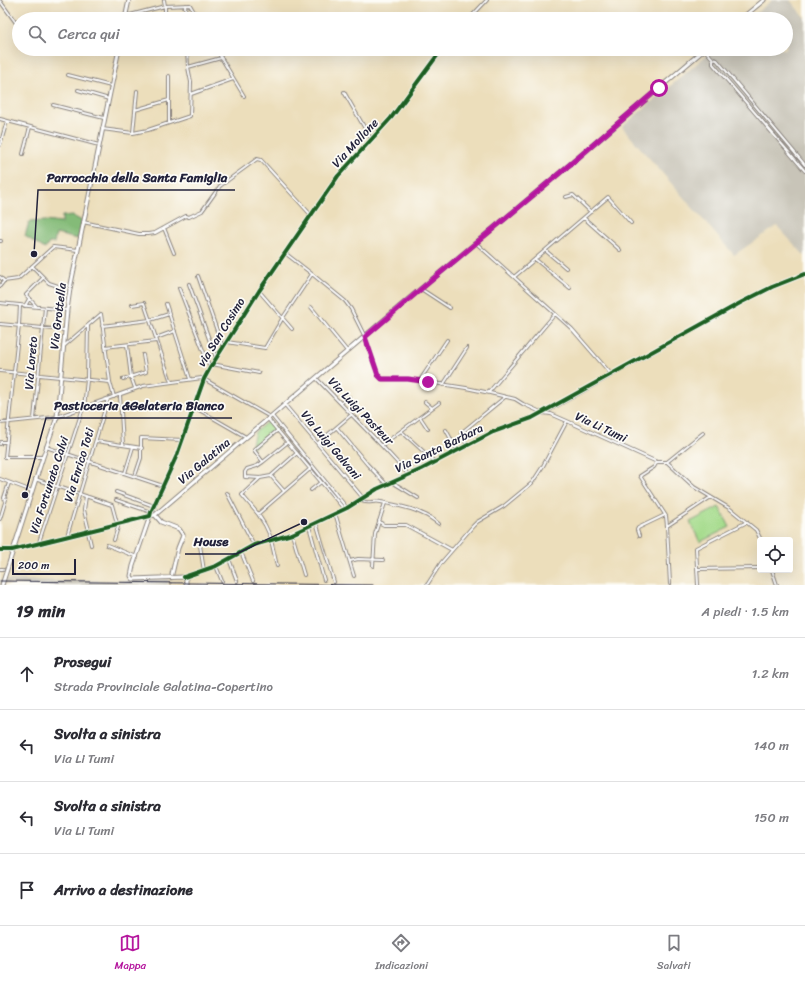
<!DOCTYPE html>
<html lang="it">
<head>
<meta charset="utf-8">
<style>
	:root { --surface:#fff; --page:#f2f2f3; --text:#2b2b33; --muted:#7c7c81; --line:#e1e1e2; --accent:#b5179e }
	body { margin:0; font-family:Sriracha,sans-serif; background:var(--page); color:var(--text) }
	.controls { position:absolute; right:12px; bottom:12px; display:grid; overflow:hidden; border-radius:4px; box-shadow:0 4px 16px #0002 }
	.controls button { width:36px; height:36px; display:grid; place-items:center; padding:0; border:0; border-bottom:1px solid var(--line); background:var(--surface); color:var(--text); font:20px sans-serif }
	.scale { position:absolute; left:12px; bottom:10px; width:64px; box-sizing:border-box; padding-left:4px; border:2px solid #22223b; border-top:0; font-size:11px; line-height:14px; white-space:nowrap; color:#22223b; -webkit-text-stroke:3px #fdfcf7; paint-order:stroke }
	.stop { position:absolute; width:12px; height:12px; margin:-9px; border:3px solid #b5179e; border-radius:50%; background:#fff }
	.stop.end { background:#b5179e; border-color:#fff; box-shadow:0 1px 4px #0008 }
	.list { margin:0; padding:0; list-style:none }
	h2 { display:flex; justify-content:space-between; align-items:center; height:52px; margin:0; padding:0 16px; font-size:17px }
	h2 small { font-size:13px; font-weight:400; color:var(--muted) }
	.list li { display:grid; grid-template-columns:26px 1fr auto; gap:12px; align-items:center; box-sizing:border-box; height:72px; padding:0 16px; border-top:1px solid var(--line) }
	.list b { display:block; font-size:15px; white-space:nowrap }
	.list p { margin:0; font-size:13px; white-space:nowrap; color:var(--muted) }
	.list em { font-size:13px; font-style:normal; color:var(--muted) }
	.icon { flex:none; width:22px; height:22px; fill:none; stroke:currentColor; stroke-width:2; stroke-linecap:round; stroke-linejoin:round }
	.map { position:relative; flex:none; width:805px; height:585px; overflow:hidden }
	.search { position:absolute; background:var(--surface); box-shadow:0 4px 16px #0002; left:12px; right:12px; top:12px; height:44px; display:flex; align-items:center; gap:10px; box-sizing:border-box; padding:0 14px; border-radius:22px; color:var(--muted); font-size:15px }
	.sheet { height:340px; background:var(--surface) }
	nav { display:flex; justify-content:space-around; align-items:center; box-sizing:border-box; height:56px; border-top:1px solid var(--line); background:var(--surface); font-size:11px; color:var(--muted) }
	nav a { display:grid; justify-items:center; gap:2px }
	nav .on { color:var(--accent) }
	.map>svg:first-child { display:block }
</style>
</head>
<body>
<div class="map">
<svg width="805" height="585" viewBox="0 0 805 585">
	<rect width="100%" height="100%" fill="#fdfcf7"/>
	<filter id="ink" filterUnits="userSpaceOnUse"><feTurbulence type="fractalNoise" baseFrequency=".025" numOctaves="2"/><feDisplacementMap in="SourceGraphic" scale="8" xChannelSelector="R" yChannelSelector="G"/><feConvolveMatrix kernelMatrix="1 2 1 2 8 2 1 2 1" color-interpolation-filters="sRGB"/></filter>
	<filter id="wash" filterUnits="userSpaceOnUse"><feTurbulence type="fractalNoise" baseFrequency=".012" numOctaves="4" result="noise"/><feDisplacementMap in="SourceGraphic" scale="16" xChannelSelector="R" yChannelSelector="G"/><feGaussianBlur stdDeviation="0.9" result="paint"/><feColorMatrix in="noise" values="0 0 0 0 0 0 0 0 0 0 0 0 0 0 0 0 0 1.4 0 .05"/><feComposite in="paint" operator="in"/></filter>
	<g filter="url(#wash)">
		<rect width="100%" height="100%" fill="#ecdebb"/>
		<path fill="#c8c4b8" d="M772 0H790L805 18V256L777 226 734 255 622 127 714 49H786V19H749Z
			M73 579 77 580 113 581 169 579 168 585H32L4 583V582H0V580H10L70 581Z"/>
		<path fill="#a5db8c" stroke="#647e64" d="M267 422H269L276 430 272 431 252 449 251 448 255 432Z
			M719 507 730 527 700 542 690 522Z"/>
		<path fill="#84bb78" stroke="#536e5a" d="M62 216H73L82 221 78 239 56 234 54 243H49L45 249 25 236 29 222 45 221 62 223Z"/>
	</g>
	<g filter="url(#ink)">
		<g fill="none" stroke-linecap="round" stroke-linejoin="round">
			<path stroke="#c4b8a1" stroke-width="3" stroke-dasharray="3 1.5" stroke-linecap="butt" d="M170 585 172 574"/>
			<defs>
				<path id="street" d="M164 0 165 6 190 5 198 19
					M0 1 19 27
					M185 5 186 19
					M126 16 165 6V19
					M469 19 487 0
					M216 49 244 96
					M704 49 713 59 717 60 805 165
					M713 59V64L805 171
					M188 67 221 58
					M68 75 111 86
					M78 90 109 99
					M344 92 371 139
					M191 94 233 79
					M53 105 104 118
					M135 110 169 100
					M0 119 99 145
					M169 123V76
					M102 129 133 133 148 130 190 116 191 82 188 67 187 49
					M133 133 137 91
					M0 145 7 121
					M23 154 30 127
					M566 197 573 195 591 212
					M584 218 620 250
					M83 222 139 234H148L155 233 186 216 189 217 202 211 220 186 257 159 261 160 311 215
					M164 228 174 253
					M0 241H1
					M476 243 572 329 611 374
					M546 251 566 268
					M285 253 312 274
					M535 259 570 288
					M32 266 49 283 58 286
					M198 276 223 348
					M0 277 4 281 18 279 53 247 78 250
					M514 277 608 197 631 223
					M189 284 216 358
					M0 286 4 281
					M179 288 210 368
					M421 289 450 308
					M259 291 292 329
					M0 303 67 310
					M166 304 190 379
					M20 305 19 325 5 457H43
					M132 305 144 303 171 382
					M25 306 29 299
					M37 307 26 295 43 278
					M311 307 347 351
					M101 314 110 382 114 397
					M0 324 64 330
					M102 326 150 320 169 314
					M156 338 175 331
					M227 342 265 348 282 319 312 274 345 301 351 309 365 337 378 375 382 379H408L424 381 434 383 466 388 490 393 515 399 523 404 543 413 551 414 567 421 657 462H667L694 487 729 508 756 530 761 540
					M127 345 131 377 135 388
					M64 346 101 314
					M105 347 156 341
					M212 364 259 373
					M0 371 110 382
					M316 378 382 446 408 474
					M123 379 146 372 143 355
					M420 380 447 340
					M443 385 467 348
					M489 392 555 314
					M120 395 123 445
					M425 402 432 408
					M341 403 349 397
					M285 405 363 498
					M194 407 246 437
					M84 408 87 380 88 325
					M272 416 347 508
					M420 417 428 429
					M34 419 45 308
					M268 419 344 509
					M0 423 57 417 143 386 202 378 270 417
					M337 428 367 464 386 484
					M446 430 457 450
					M401 431 435 462
					M96 441 142 448
					M288 442 263 462 257 466 247 469 245 472V477L260 478 271 476 297 453
					M318 443 351 415
					M0 444 1 442H7
					M382 445 439 403
					M467 445 461 433 505 397
					M46 447 163 486
					M263 462 254 450 278 430
					M657 462 654 467 640 476 666 516 667 526
					M667 462 703 433
					M125 473 133 447
					M135 476 141 458V438L183 440
					M271 476 284 491
					M260 478 242 495 258 514 265 525 272 540
					M0 479 32 491
					M35 479 112 505 118 527 114 540
					M392 482 418 498
					M311 490 321 482
					M116 492 154 506
					M227 493 254 545
					M86 496 84 510 89 531
					M116 500 151 512
					M360 500C366 505 374 500 381 502 395 505 411 507 423 514 429 516 434 520 439 524
					M335 513 354 576
					M258 514 310 469
					M151 515 177 455 204 379 210 368 259 291 338 176 391 118 442 49
					M0 519 6 499 4 498 9 483
					M379 521 382 524 384 525H406L452 550
					M316 522 334 582
					M309 526 324 580
					M88 532 91 545
					M292 534 304 575
					M67 536 108 399
					M639 536 637 530 638 528 665 515
					M199 539 204 571
					M271 540 277 566
					M39 542 83 408
					M107 545 137 557
					M0 550H12
					M241 552 253 581
					M229 559 237 581
					M350 561 358 559 383 560
					M216 566 222 581
					M373 566 375 534 385 503
					M0 569H3
					M697 569 760 568
					M772 570 777 585
					M184 577 216 566 254 545 292 534 347 508 377 489 422 469 493 432 532 418 542 413
					M670 584 667 526 711 497
					M427 585 441 563 473 526 477 522 504 506 532 483 543 466 567 421
					M698 585 696 548 747 522"/>
				<path id="secondary" d="M125 19 129 0
					M741 19 764 0
					M543 413 742 302 772 287 805 274
					M155 515 161 522 179 529 183 535 182 538 178 548 172 574
					M12 550 150 516
					M2 585 43 457 57 417 67 310 70 289 119 49
					M186 585V580L184 577 133 579 131 576 133 566 150 516 155 515 405 302 580 156 705 49"/>
			</defs>
			<use href="#street" stroke="#87807b" stroke-width="4"/>
			<use href="#secondary" stroke="#87807b" stroke-width="5"/>
			<use href="#street" stroke="#fff" stroke-width="2"/>
			<use href="#secondary" stroke="#fff" stroke-width="3"/>
			<path stroke="#22223b" stroke-width="1" d="M0 581 373 585"/>
			<defs>
				<path id="cycleway" d="M0 550H12L150 516 151 512 177 455 204 379 210 368 259 291 338 176 391 118 442 49
					M184 577 216 566 254 545 292 534 347 508 377 489 422 469 493 432 532 418 742 302 772 287 805 274"/>
			</defs>
			<use href="#cycleway" stroke="#fdfcf7" stroke-width="6"/>
			<use href="#cycleway" stroke="#1b5e20" stroke-width="4"/>
		</g>
	</g>
	<g fill="none" stroke-linecap="round" stroke-linejoin="round" filter="url(#ink)">
		<path stroke="#b5179e" stroke-width="5" d="M428 382 408 379H382L378 375 365 337 421 289 580 156 659 88"/>
	</g>
	<g text-anchor="middle" dominant-baseline="central" stroke-width="3.5" stroke-linejoin="round" paint-order="stroke">
		<g font-size="12" fill="#22223b" stroke="#fdfcf7">
			<text transform="translate(355 143) rotate(-47)">Via Mollone</text>
			<text transform="translate(58 316) rotate(-83)">Via Grottella</text>
			<text transform="translate(221 332) rotate(-58)">via San Cosimo</text>
			<text transform="translate(31 363) rotate(-85)">Via Loreto</text>
			<text transform="translate(361 411) rotate(46)">Via Luigi Pasteur</text>
			<text transform="translate(601 427) rotate(25)">Via Li Tumi</text>
			<text transform="translate(331 445) rotate(50)">Via Luigi Galvani</text>
			<text transform="translate(439 448) rotate(-26)">Via Santa Barbara</text>
			<text transform="translate(204 461) rotate(-40)">Via Galatina</text>
			<text transform="translate(79 465) rotate(-73)">Via Enrico Toti</text>
			<text transform="translate(49 485) rotate(-72)">Via Fortunato Calvi</text>
		</g>
	</g>
	<path fill="none" stroke="#22223b" stroke-width="1.5" d="M34 254L38 190H235M25 495L46 418H232M304 522L236 554H185"/>
	<g fill="#22223b" stroke="#fdfcf7" stroke-width="1.5">
		<circle cx="34" cy="254" r="4"/>
		<circle cx="25" cy="495" r="4"/>
		<circle cx="304" cy="522" r="4"/>
	</g>
	<g font-size="13" text-anchor="middle" font-weight="bold" fill="#22223b" stroke="#fdfcf7" stroke-width="3.5" stroke-linejoin="round" paint-order="stroke">
		<text x="137" y="182">Parrocchia della Santa Famiglia</text>
		<text x="139" y="410">Pasticceria &amp;Gelateria Bianco</text>
		<text x="211" y="546">House</text>
	</g>
</svg>
<div class="controls">
<button><svg class="icon" aria-label="locate" viewBox="0 0 24 24"><circle cx="12" cy="12" r="6"/><path d="M12 2v4M12 18v4M2 12h4M18 12h4"/></svg></button>
</div>
<div class="scale">200 m</div>
<div class="stop" style="left:659px;top:88px"></div>
<div class="stop end" style="left:428px;top:382px"></div>
<div class="search"><svg class="icon" aria-label="search" viewBox="0 0 24 24"><circle cx="10" cy="10" r="6"/><path d="M15 15l6 6"/></svg>Cerca qui</div>
</div>
<section class="sheet">
<h2>19 min<small>A piedi · 1.5 km</small></h2>
<ul class="list">
<li><svg class="icon" aria-label="ahead" viewBox="0 0 24 24"><path d="M12 20V5M6 11l6-6 6 6"/></svg><div><b>Prosegui</b><p>Strada Provinciale Galatina-Copertino</p></div><em>1.2 km</em></li>
<li><svg class="icon" aria-label="left" viewBox="0 0 24 24"><path d="M17 20v-9H6M10 6l-5 5 5 5"/></svg><div><b>Svolta a sinistra</b><p>Via Li Tumi</p></div><em>140 m</em></li>
<li><svg class="icon" aria-label="left" viewBox="0 0 24 24"><path d="M17 20v-9H6M10 6l-5 5 5 5"/></svg><div><b>Svolta a sinistra</b><p>Via Li Tumi</p></div><em>150 m</em></li>
<li><svg class="icon" aria-label="arrive" viewBox="0 0 24 24"><path d="M6 21V4h12l-3 4 3 4H6"/></svg><div><b>Arrivo a destinazione</b></div></li>
</ul>
</section>
<nav>
<a class="on"><svg class="icon" aria-label="map" viewBox="0 0 24 24"><path d="M3 6l6-2 6 2 6-2v14l-6 2-6-2-6 2zM9 4v14M15 6v14"/></svg>Mappa</a>
<a><svg class="icon" aria-label="directions" viewBox="0 0 24 24"><path d="M12 3l9 9-9 9-9-9zM9 14v-3h6M13 9l2 2-2 2"/></svg>Indicazioni</a>
<a><svg class="icon" aria-label="saved" viewBox="0 0 24 24"><path d="M7 4h10v16l-5-4-5 4z"/></svg>Salvati</a>
</nav>
</body>
</html>
